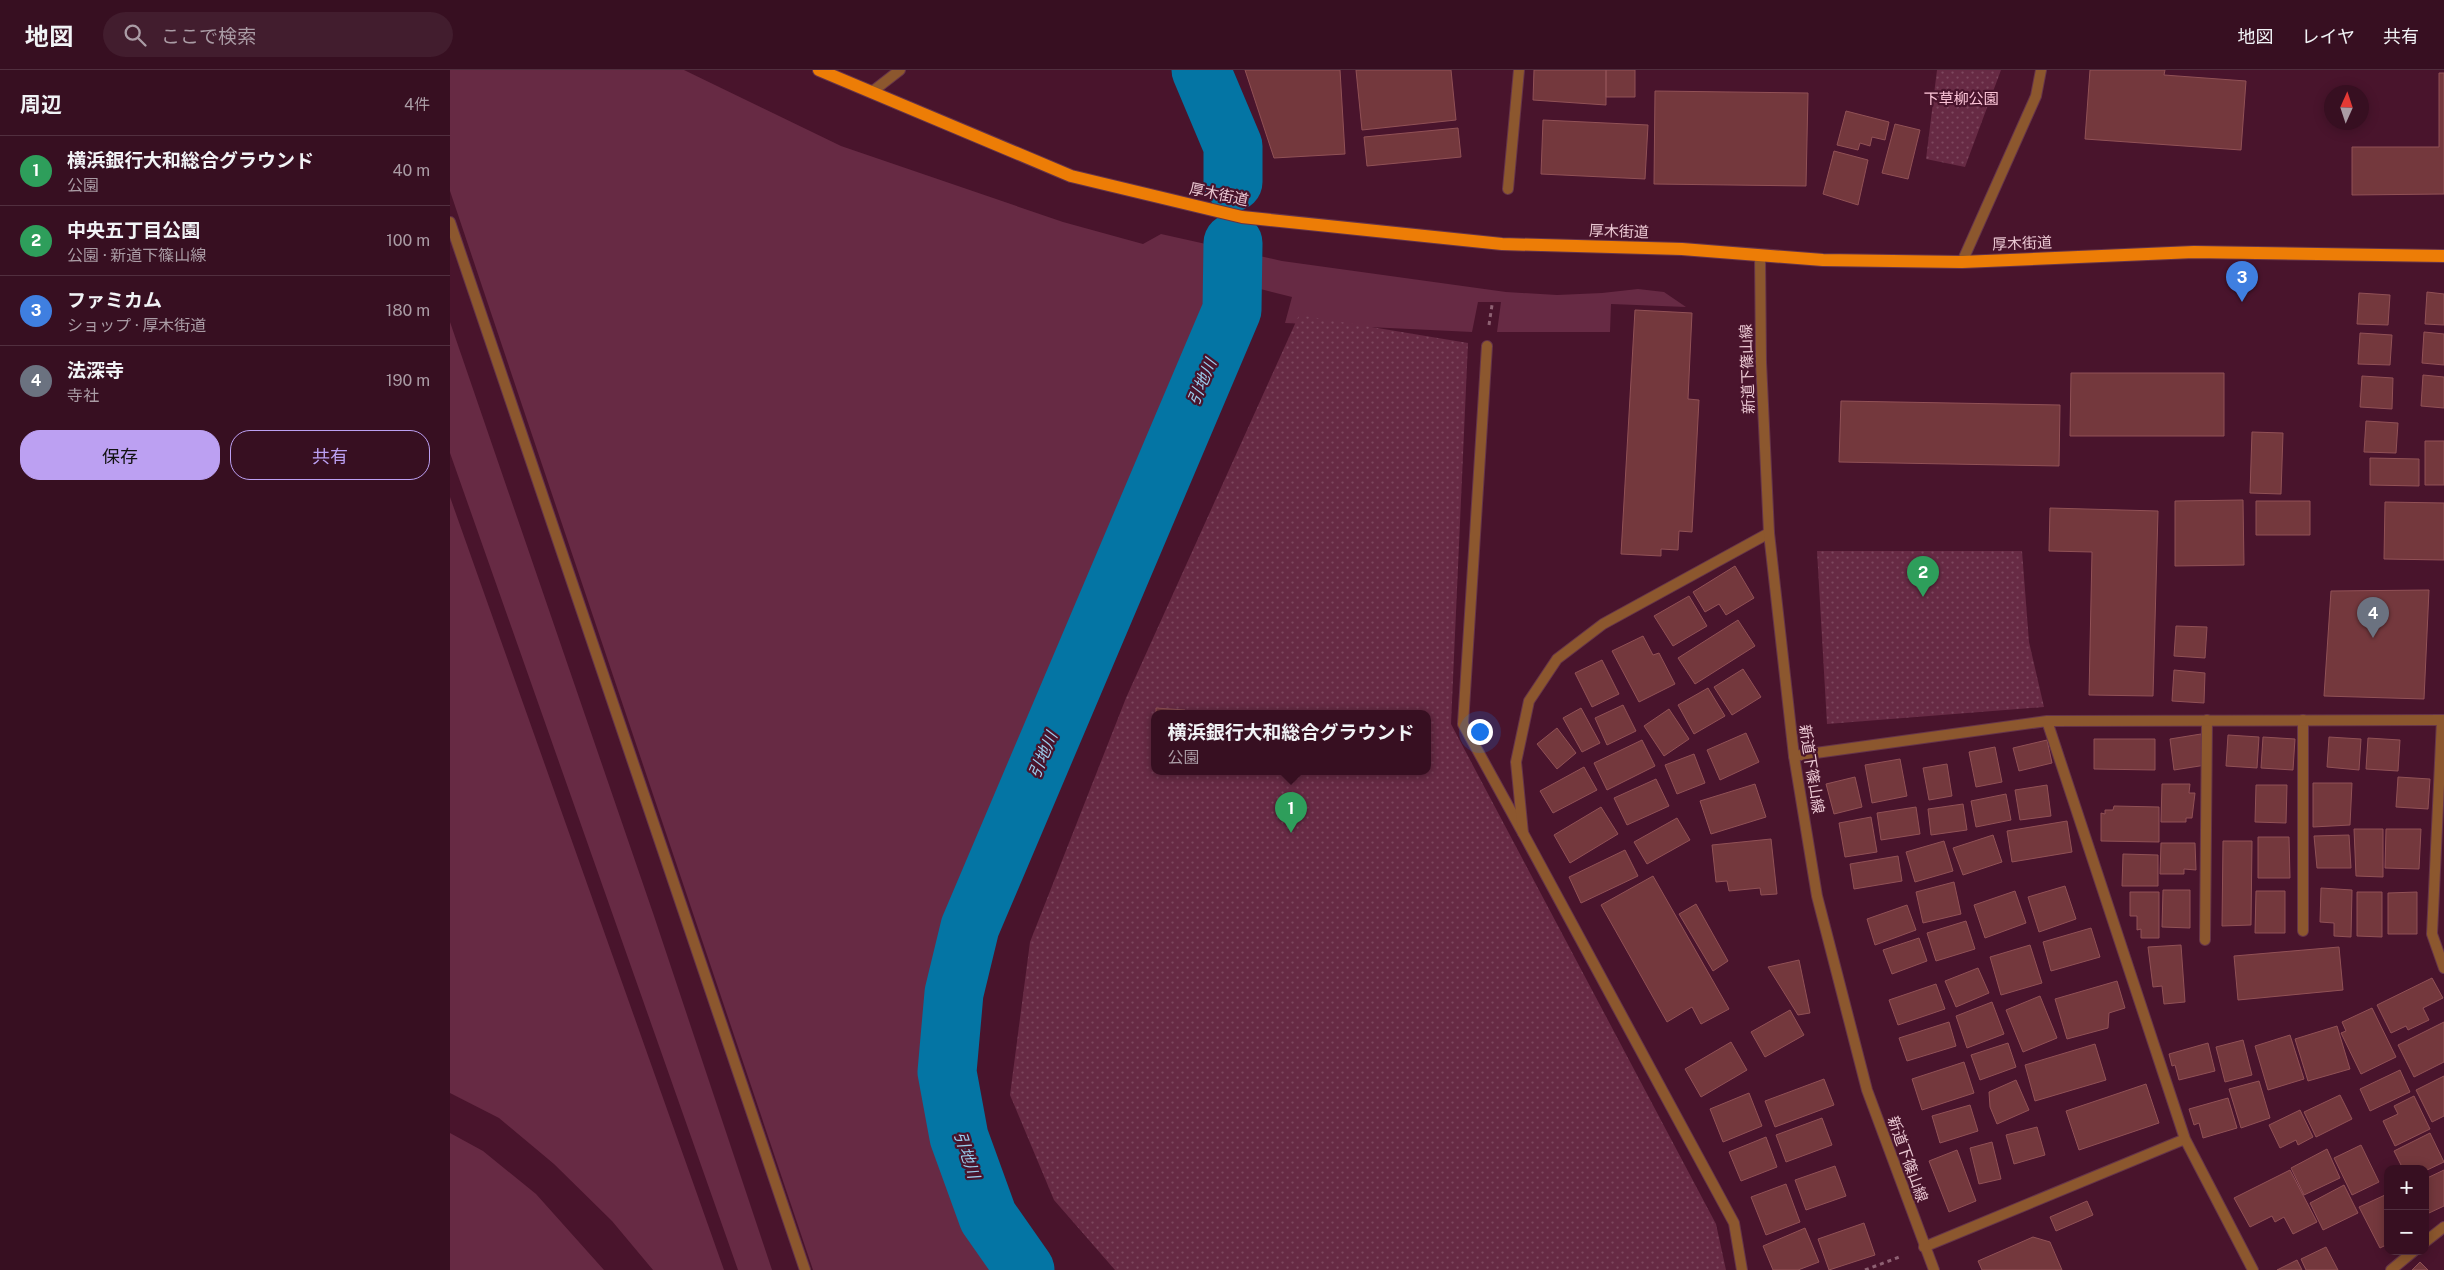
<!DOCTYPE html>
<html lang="ja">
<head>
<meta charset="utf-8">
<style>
	:root { --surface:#370f21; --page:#421d2e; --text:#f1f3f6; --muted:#aa9ca5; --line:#512f3f; --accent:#bca0f2 }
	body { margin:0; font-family:"Public Sans","Noto Sans JP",sans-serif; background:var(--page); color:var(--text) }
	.controls { position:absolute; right:15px; bottom:15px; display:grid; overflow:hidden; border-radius:10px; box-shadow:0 2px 12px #0003 }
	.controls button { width:45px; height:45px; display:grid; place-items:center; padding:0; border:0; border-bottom:1px solid var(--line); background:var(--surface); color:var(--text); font:25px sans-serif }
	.compass { position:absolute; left:1874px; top:15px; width:45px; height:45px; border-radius:50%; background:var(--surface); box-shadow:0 2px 12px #0003; rotate:3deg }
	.you { position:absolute; left:1029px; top:661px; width:18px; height:18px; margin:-12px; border:4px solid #fff; border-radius:50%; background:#1a73e8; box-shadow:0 0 0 8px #1a73e833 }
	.badge { display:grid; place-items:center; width:32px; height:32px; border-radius:50%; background:var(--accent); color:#fff; font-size:16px; font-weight:700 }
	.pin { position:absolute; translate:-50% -41px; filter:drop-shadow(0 1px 2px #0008) }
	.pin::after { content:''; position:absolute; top:26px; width:18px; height:15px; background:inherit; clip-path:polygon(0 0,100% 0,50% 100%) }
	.popup { position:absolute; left:701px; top:640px; width:280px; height:65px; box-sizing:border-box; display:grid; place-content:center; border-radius:10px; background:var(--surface); filter:drop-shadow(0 1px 4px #0005); font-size:16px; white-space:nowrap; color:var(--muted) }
	.popup b { font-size:19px; color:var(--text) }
	.popup::after { content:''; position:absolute; left:50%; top:100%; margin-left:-10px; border:10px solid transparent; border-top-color:var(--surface) }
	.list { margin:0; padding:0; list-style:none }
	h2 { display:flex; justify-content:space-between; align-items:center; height:65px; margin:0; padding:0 20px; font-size:21px }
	h2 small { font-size:16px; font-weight:400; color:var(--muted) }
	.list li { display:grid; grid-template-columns:32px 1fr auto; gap:15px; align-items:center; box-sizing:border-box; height:70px; padding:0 20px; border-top:1px solid var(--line) }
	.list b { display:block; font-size:19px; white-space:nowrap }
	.list p { margin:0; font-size:16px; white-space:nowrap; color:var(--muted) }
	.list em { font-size:16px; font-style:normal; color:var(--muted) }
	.actions { display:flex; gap:10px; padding:15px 20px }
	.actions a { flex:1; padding:11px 0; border:1px solid var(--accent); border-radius:20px; text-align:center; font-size:18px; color:var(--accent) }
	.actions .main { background:var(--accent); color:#111 }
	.icon { flex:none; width:28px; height:28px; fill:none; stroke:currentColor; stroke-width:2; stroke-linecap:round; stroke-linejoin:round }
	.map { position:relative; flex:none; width:1994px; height:1200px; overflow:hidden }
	header { display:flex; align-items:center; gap:30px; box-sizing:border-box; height:70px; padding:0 25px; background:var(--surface); border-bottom:1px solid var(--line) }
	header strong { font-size:24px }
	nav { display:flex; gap:28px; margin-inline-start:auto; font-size:18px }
	.search { width:350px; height:45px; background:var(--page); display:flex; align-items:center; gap:12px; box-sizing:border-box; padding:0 18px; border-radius:28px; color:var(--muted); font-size:19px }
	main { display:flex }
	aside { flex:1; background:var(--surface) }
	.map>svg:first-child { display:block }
</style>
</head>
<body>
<header>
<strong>地図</strong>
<div class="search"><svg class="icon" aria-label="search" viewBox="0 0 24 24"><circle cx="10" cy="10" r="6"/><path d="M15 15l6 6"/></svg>ここで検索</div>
<nav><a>地図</a><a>レイヤ</a><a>共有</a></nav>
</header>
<main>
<aside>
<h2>周辺<small>4件</small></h2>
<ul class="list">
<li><span class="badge" style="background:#2e9e5b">1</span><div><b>横浜銀行大和総合グラウンド</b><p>公園</p></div><em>40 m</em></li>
<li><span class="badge" style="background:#2e9e5b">2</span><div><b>中央五丁目公園</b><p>公園 · 新道下篠山線</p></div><em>100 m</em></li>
<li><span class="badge" style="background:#3f7fe0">3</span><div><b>ファミカム</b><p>ショップ · 厚木街道</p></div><em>180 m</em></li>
<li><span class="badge" style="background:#6b7280">4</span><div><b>法深寺</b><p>寺社</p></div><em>190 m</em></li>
</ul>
<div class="actions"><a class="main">保存</a><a>共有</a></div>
</aside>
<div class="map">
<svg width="1994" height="1200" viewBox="0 0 1994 1200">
	<defs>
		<pattern id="park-dots" width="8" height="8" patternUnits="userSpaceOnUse" patternTransform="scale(1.25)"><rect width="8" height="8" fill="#672a44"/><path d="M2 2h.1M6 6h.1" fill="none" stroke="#7d475e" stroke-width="1.8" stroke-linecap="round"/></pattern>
	</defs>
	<rect width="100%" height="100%" fill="#49142c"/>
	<path fill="#672a44" d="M0 0H234L391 76 613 152 693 174 711 164 832 191 1056 222 1107 225 1152 223 1188 219 1214 222 1236 237 1161 234 1160 262H1047L1051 232H1028L1022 262 835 253 842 227 791 214C755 278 718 341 687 408 613 570 559 740 500 908 496 925 490 943 488 960 485 996 485 1047 497 1081 512 1123 538 1164 564 1200H363L0 121Z
		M0 252 203 843 322 1200H288L0 383Z
		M0 427 274 1200H203L162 1151 104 1094 49 1048 0 1023Z
		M0 1063 33 1081 86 1124 154 1200H0Z"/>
	<path fill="url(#park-dots)" fill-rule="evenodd" d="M1487 0H1551L1515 97 1476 89Z
		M849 245 1018 273 1001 654 1266 1154 1276 1200H665L604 1130 560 1025 580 872 676 628ZM705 644H977V702H705Z
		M1367 481H1572L1579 572 1594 637 1377 654Z"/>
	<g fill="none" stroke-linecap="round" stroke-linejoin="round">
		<path stroke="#0475a4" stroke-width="59" d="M751 0 783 76V112
			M575 1200 538 1147 509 1067 497 1002 504 923 520 857 782 240 783 173"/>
	</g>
	<path fill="#74383d" stroke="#915156" d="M795 0H890L895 84 824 88Z
		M906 0H1001L1006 50 912 60Z
		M1084 0H1156V35L1083 30Z
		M1156 0H1185V27H1156Z
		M1640 0H1715L1714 5 1796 11 1791 80 1635 69Z
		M1989 3H1994V124L1902 125V77H1989Z
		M1205 21 1358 23 1356 116 1204 114Z
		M1396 41 1439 52 1435 70 1422 67 1420 76 1410 73 1408 80 1387 75Z
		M1093 50 1198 55 1195 109 1091 104Z
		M1445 54 1470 60 1458 109 1432 103Z
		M1008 58 1011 87 917 96 914 67Z
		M1384 81 1418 90 1408 135 1373 124Z
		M1977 222 1994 224V255L1975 254Z
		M1909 223 1940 225 1938 255 1907 254Z
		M1185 240 1242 243 1238 329 1249 330 1242 462 1229 461 1228 480 1211 479V486L1171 484Z
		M1974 262 1994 264V295L1972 293Z
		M1910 263 1942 265 1940 295 1908 294Z
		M1621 303H1774V366H1620Z
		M1973 305 1994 307V338L1971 336Z
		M1912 306 1943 308 1942 339 1910 337Z
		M1391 331 1610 335 1609 396 1389 392Z
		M1916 351 1948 353 1946 383 1914 382Z
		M1802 362 1833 363 1831 424 1800 423Z
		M1975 371H1994V415H1975Z
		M1920 388 1969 389V416L1920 415Z
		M1793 430 1794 495 1725 496V431Z
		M1806 431H1860V465H1806Z
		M1935 432 1994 433V490L1934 489Z
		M1600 438 1708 441 1703 626 1639 625 1642 482 1599 481Z
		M1285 496 1304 528 1276 545 1269 534 1255 542 1243 522Z
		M1979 520 1974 629 1874 626 1881 521Z
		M1239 526 1257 556 1223 576 1204 546Z
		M1288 550 1305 576 1245 614 1228 588Z
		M1726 556 1757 557 1755 588 1724 586Z
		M1193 566 1203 585 1209 583 1225 614 1189 632 1162 581Z
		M1152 590 1169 624 1142 637 1125 603Z
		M1293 599 1311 627 1282 645 1264 617Z
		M1724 600 1755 603 1754 633 1722 631Z
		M1258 618 1275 646 1244 664 1228 635Z
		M1173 635 1186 661 1157 675 1145 648Z
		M706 638 735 640 734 644H706Z
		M1131 638 1150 673 1132 682 1113 648Z
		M1219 639 1239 669 1214 686 1194 656Z
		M1107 658 1126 683 1107 699 1087 674Z
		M1296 663 1309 692 1270 710 1257 680Z
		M1751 664 1756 695 1724 700 1720 669Z
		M1778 665 1809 667 1807 698 1776 696Z
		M1813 667 1845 669 1843 700 1811 698Z
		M1879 667 1911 669 1909 700 1877 697Z
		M1918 668 1950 670 1948 701 1916 699Z
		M1644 669H1705V700L1644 699Z
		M1192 670 1205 696 1157 720 1144 693Z
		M1597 670 1602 693 1569 701 1563 678Z
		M1545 677 1552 712 1526 717 1519 682Z
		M1244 684 1255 713 1227 724 1215 695Z
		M1450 689 1457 726 1422 733 1415 695Z
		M1497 694 1502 726 1479 730 1473 698Z
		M1134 697 1147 720 1103 743 1090 721Z
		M1405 707 1412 737 1384 744 1376 714Z
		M1948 707 1980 709 1978 739 1946 737Z
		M1206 709 1219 736 1177 755 1164 728Z
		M1863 713H1902L1900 755 1863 757Z
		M1305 714 1316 747 1261 764 1250 731Z
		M1712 714H1740L1739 723H1745L1742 748H1736V752H1711Z
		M1597 715 1601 746 1570 750 1565 720Z
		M1806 715H1837L1836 753 1805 752Z
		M1556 724 1561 750 1526 757 1521 731Z
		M1513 734 1517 760 1481 765 1478 739Z
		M1664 736 1709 737V772L1651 771V743L1655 744V740H1663Z
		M1151 737 1168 764 1120 793 1104 765Z
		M1466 737 1470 764 1431 770 1427 743Z
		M1421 747 1427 782 1395 787 1389 753Z
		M1227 748 1240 770 1197 794 1184 772Z
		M1617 751 1622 782 1562 792 1557 761Z
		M1904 759H1933V807L1906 806Z
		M1936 759H1971L1969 799 1935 798Z
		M1543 765 1552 792 1513 805 1503 778Z
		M1899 765 1901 798H1867L1864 766Z
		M1808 767H1839L1840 808H1808Z
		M1321 769 1327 824 1311 825 1310 818 1279 821 1277 811 1266 812 1262 775Z
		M1494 771 1503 801 1465 812 1456 782Z
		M1773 771H1802L1801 855 1772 856Z
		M1711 773H1745L1746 800 1734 799V804H1710Z
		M1175 780 1188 806 1131 833 1119 807Z
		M1673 784 1708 785V816H1672Z
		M1448 786 1452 811 1404 819 1400 794Z
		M1203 806 1279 939 1251 954 1242 937 1217 952 1151 835Z
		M1504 812 1511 844 1473 853 1466 822Z
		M1615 816 1626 849 1589 862 1578 827Z
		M1871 818 1902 820 1901 867 1884 866V853L1870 852Z
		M1713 820H1740V858L1712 857Z
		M1565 821 1576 853 1535 868 1524 835Z
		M1806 821H1835V863H1805Z
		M1680 822H1709V868H1691V859L1687 860V846H1680Z
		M1907 822H1932V867L1907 866Z
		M1967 822V864H1938V823Z
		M1246 834 1278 891 1263 901 1229 844Z
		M1457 835 1466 860 1425 875 1417 849Z
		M1516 851 1525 879 1486 891 1477 863Z
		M1641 858 1650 887 1601 901 1593 872Z
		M1469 868 1477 891 1442 904 1433 880Z
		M1580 875 1592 913 1551 925 1540 887Z
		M1731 875 1735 932 1714 934 1712 916 1703 917 1698 877Z
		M1889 877 1893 920 1788 930 1784 886Z
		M1349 890 1360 943 1348 945 1318 897Z
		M1528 898 1539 923 1506 937 1495 911Z
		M1982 908 1993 928 1973 938 1979 950 1958 960 1956 956 1941 963 1927 935Z
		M1667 911 1675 938 1659 943 1658 958 1617 969 1605 929Z
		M1486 914 1495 939 1448 955 1439 930Z
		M1590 926 1607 968 1573 982 1556 940Z
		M1542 932 1554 964 1517 978 1506 946Z
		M1922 938 1946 987 1911 1004 1891 963 1896 961 1892 952Z
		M1340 940 1354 965 1315 987 1301 962Z
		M1499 952 1506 976 1457 991 1449 968Z
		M1994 952V992L1964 1007 1948 975Z
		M1887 956 1900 999 1858 1011 1845 969Z
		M1840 965 1854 1009 1818 1020 1805 976Z
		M1793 970 1802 1005 1775 1012 1766 977Z
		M1281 972 1297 1000 1251 1027 1235 999Z
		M1558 973 1566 997 1530 1010 1521 985Z
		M1758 973 1765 1001 1729 1010 1725 995 1722 996 1719 984Z
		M1645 974 1656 1010 1585 1031 1575 995Z
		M1514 992 1524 1023 1472 1040 1462 1009Z
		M1950 1000 1960 1022 1920 1041 1910 1019Z
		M1994 1006V1046L1982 1052 1966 1020Z
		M1374 1009 1384 1035 1325 1057 1315 1031Z
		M1566 1010 1579 1040 1547 1054 1540 1037 1539 1022Z
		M1809 1011 1820 1048 1791 1058 1779 1019Z
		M1696 1014 1709 1053 1629 1080 1616 1041Z
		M1299 1023 1312 1056 1273 1072 1260 1039Z
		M1890 1025 1902 1049 1866 1067 1854 1042Z
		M1964 1026 1980 1059 1945 1076 1933 1051 1948 1044 1944 1036Z
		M1778 1028 1787 1058 1753 1068 1749 1053 1744 1055 1739 1039Z
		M1520 1035 1528 1061 1490 1073 1482 1046Z
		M1850 1040 1863 1067 1848 1075 1846 1070 1830 1078 1819 1055Z
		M1372 1048 1382 1075 1336 1092 1326 1065Z
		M1587 1057 1595 1085 1564 1094 1556 1065Z
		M1980 1063 1994 1092 1975 1101V1099H1953L1944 1081Z
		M1316 1067 1327 1097 1291 1111 1279 1082Z
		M1542 1072 1551 1109 1529 1114 1520 1078Z
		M1911 1075 1929 1112 1902 1125 1884 1088Z
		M1877 1079 1890 1108 1854 1125 1841 1098Z
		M1507 1080 1526 1131 1499 1142 1479 1091Z
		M1385 1096 1396 1126 1356 1140 1345 1110Z
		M1840 1100 1867 1152 1843 1164 1834 1147 1825 1152 1822 1146 1800 1157 1784 1128Z
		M1994 1100V1136L1979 1143 1975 1136V1109Z
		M1336 1114 1350 1152 1316 1165 1301 1127Z
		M1894 1115 1908 1143 1873 1160 1860 1133Z
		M1935 1125 1938 1130V1174L1930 1178 1909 1137Z
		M1637 1131 1643 1145 1606 1161 1600 1147Z
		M1414 1153 1425 1185 1379 1200 1368 1169Z
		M1355 1158 1369 1192 1348 1200H1323L1313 1176Z
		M1583 1167 1600 1172 1612 1200H1532L1528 1191Z
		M1876 1177 1888 1200H1856L1851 1189Z
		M1847 1190 1852 1200H1827Z
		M1970 1192 1978 1200H1962Z"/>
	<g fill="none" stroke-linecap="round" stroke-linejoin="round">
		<defs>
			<path id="service" d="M0 152 355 1200
				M1037 276 1013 654 1073 763
				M1992 650 1982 864 1994 898
				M1853 861V650
				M1755 870 1757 650"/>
			<path id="minor" d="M423 21 450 0
				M1058 119 1069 0
				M1512 192 1586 26 1591 0
				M1597 651 1735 1069 1803 1200
				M1344 686 1597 651 1994 650
				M1975 1172 1994 1157
				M1474 1177 1735 1069
				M1292 1200 1284 1153 1073 763 1066 692 1079 631 1107 589 1153 554 1319 463
				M1941 1200 1964 1181"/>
			<path id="tertiary" d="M1310 185 1311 292 1319 463 1344 686 1367 826 1417 1020 1484 1200"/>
			<path id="primary" d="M369 0 621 106 792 147 1052 174 1232 179 1373 190 1512 192 1744 182 1994 186"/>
		</defs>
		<use href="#service" stroke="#66344a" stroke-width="12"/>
		<use href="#minor" stroke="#66344a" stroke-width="12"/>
		<use href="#tertiary" stroke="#66344a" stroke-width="12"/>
		<use href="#primary" stroke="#66344a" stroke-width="14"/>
		<path stroke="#8e6173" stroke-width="3" stroke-dasharray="4 4" stroke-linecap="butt" d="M1039 255 1042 235
			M1415 1200 1452 1186"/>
		<use href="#service" stroke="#8c572e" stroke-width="10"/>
		<use href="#minor" stroke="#8c572e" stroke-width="10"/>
		<use href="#tertiary" stroke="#8c572e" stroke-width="10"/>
		<use href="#primary" stroke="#ed7d06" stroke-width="12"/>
	</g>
	<g text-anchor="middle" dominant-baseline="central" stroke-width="4.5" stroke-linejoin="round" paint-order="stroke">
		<g font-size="15" fill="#fcc4d7" stroke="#49142c">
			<text x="1511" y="28">下草柳公園</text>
		</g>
		<g font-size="15" fill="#eac7d2" stroke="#49142c">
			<text transform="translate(769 124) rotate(12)">厚木街道</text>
			<text transform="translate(1169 161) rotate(2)">厚木街道</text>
			<text transform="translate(1572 173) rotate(-2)">厚木街道</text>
			<text transform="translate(1297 299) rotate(-92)">新道下篠山線</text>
			<text transform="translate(1362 699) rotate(81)">新道下篠山線</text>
			<text transform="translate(1458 1089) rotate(70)">新道下篠山線</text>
		</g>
		<g font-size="16" font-style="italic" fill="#9bcded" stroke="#49142c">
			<text transform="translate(752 312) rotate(-67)">引地川</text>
			<text transform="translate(593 685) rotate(-67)">引地川</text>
			<text transform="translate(517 1085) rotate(72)">引地川</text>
		</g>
	</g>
</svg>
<div class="controls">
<button>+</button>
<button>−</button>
</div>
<svg class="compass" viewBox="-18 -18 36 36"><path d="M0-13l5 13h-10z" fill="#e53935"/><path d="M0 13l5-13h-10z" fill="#aa9ca5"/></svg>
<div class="you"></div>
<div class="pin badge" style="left:841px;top:763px;background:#2e9e5b">1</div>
<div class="popup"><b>横浜銀行大和総合グラウンド</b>公園</div>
<div class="pin badge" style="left:1473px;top:527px;background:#2e9e5b">2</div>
<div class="pin badge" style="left:1792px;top:232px;background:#3f7fe0">3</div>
<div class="pin badge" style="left:1923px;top:568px;background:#6b7280">4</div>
</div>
</main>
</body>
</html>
